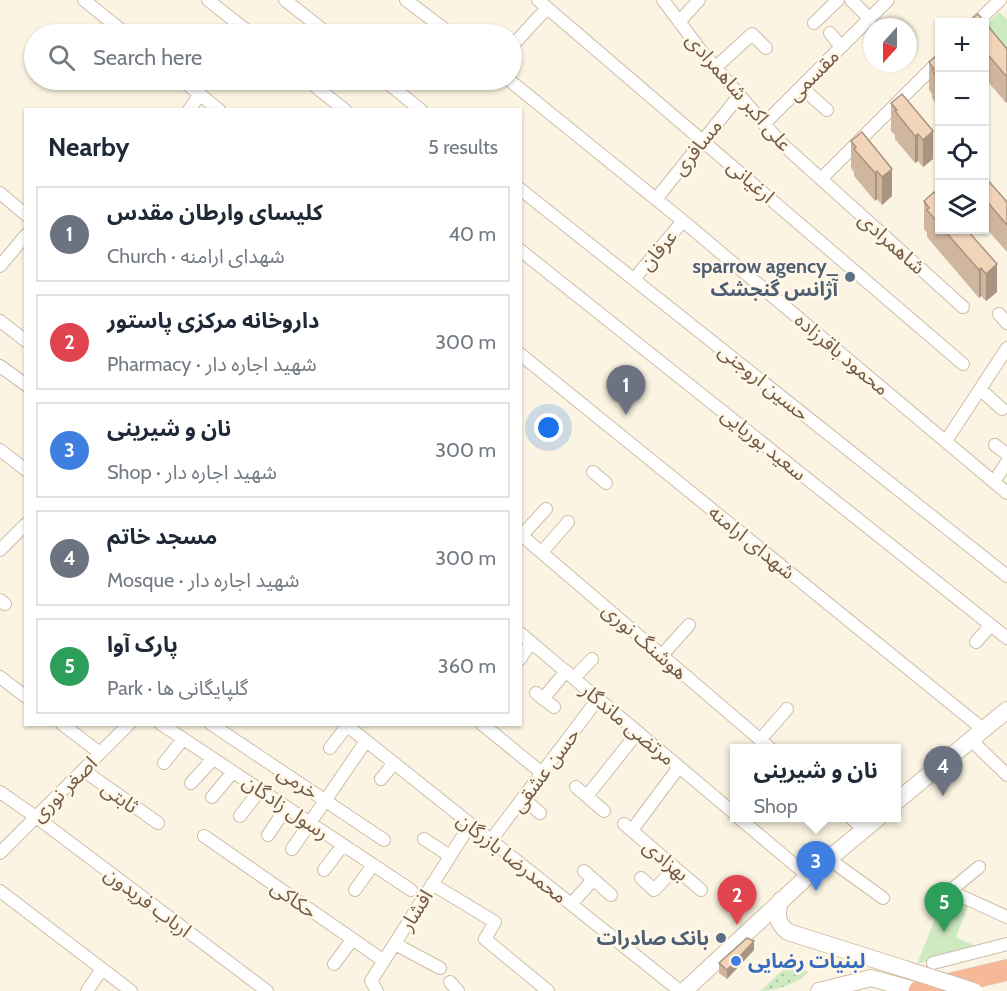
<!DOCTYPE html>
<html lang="en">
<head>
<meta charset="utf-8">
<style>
	:root { --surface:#fff; --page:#f6f6f7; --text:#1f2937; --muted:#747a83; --line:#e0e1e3; --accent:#794c3e }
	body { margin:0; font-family:Cabin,"Noto Sans Arabic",sans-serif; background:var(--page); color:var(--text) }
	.controls { position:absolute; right:18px; top:18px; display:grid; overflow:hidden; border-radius:0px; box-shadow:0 2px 4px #0004 }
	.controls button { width:54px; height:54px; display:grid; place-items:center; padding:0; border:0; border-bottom:2px solid var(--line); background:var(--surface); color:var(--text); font:30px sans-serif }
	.compass { position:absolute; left:863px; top:18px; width:54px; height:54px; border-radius:50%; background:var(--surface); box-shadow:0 2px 4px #0004; rotate:201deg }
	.you { position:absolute; left:549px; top:428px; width:21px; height:21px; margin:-15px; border:4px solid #fff; border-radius:50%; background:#1a73e8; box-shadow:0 0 0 9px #1a73e833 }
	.badge { display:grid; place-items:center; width:39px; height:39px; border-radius:50%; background:var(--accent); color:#fff; font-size:20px; font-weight:700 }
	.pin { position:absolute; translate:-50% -50px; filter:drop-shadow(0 2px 3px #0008) }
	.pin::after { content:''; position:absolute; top:32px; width:21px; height:18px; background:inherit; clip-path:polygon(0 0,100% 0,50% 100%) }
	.popup { position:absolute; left:730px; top:744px; width:171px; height:78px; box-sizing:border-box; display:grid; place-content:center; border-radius:0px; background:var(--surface); filter:drop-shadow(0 2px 4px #0005); font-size:20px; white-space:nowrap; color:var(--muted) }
	.popup b { font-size:22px; color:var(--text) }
	.popup::after { content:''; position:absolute; left:50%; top:100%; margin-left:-12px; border:12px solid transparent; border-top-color:var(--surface) }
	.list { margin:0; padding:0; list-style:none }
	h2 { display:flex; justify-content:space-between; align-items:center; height:78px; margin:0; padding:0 24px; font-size:26px }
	h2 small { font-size:20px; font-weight:400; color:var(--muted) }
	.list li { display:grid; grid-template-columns:39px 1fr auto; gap:18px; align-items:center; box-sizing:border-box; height:96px; margin:0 12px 12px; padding:0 12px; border:2px solid var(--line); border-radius:0px }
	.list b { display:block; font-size:22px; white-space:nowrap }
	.list p { margin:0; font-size:20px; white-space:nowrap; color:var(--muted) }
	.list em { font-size:20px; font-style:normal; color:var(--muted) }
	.icon { flex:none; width:33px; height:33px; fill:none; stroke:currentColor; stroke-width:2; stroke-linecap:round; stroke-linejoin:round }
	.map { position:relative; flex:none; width:1007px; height:991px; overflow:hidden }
	.search { position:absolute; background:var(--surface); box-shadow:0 2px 4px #0004; left:24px; top:24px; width:498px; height:66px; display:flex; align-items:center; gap:15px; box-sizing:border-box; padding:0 21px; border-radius:33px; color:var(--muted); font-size:22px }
	.panel { position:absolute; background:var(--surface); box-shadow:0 2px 4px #0004; left:24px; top:108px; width:498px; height:618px; border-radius:0px }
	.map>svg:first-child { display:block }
</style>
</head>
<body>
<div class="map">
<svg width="1007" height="991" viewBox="0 0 1007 991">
	<defs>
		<pattern id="grass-dots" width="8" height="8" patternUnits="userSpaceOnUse" patternTransform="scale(1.5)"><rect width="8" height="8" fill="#ceeac1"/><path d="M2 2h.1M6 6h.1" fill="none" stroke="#acc19f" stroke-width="1.8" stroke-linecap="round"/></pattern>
	</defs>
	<rect width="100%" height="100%" fill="#fcf4e2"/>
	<path fill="url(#grass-dots)" d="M788 965 806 970 808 972C799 984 774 991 760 991Z"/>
	<path fill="#ceeac1" d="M999 12 1007 19V52L984 27Z
		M944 896 969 904 956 937 978 947 917 964Z"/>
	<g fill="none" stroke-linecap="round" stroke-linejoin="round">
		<defs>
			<path id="street" d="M84 0 126 34
				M208 0 251 34
				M285 0 328 34
				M406 0 451 34
				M538 0 963 364
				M663 0 702 52 780 142 963 307
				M851 0 870 19
				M679 22 699 0
				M977 22 1000 0
				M814 23 838 0
				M830 33 841 47
				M512 46 547 8
				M715 68 752 34 766 48
				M182 80 219 110
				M307 80 345 110
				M384 80 421 110
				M509 80 683 221 1007 493
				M801 87 827 110
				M189 110 200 94
				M764 124 888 0
				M821 179 940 60
				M520 189 1007 576
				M0 193 26 215
				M656 199 739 96
				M520 250 1007 638
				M0 266 26 235
				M634 279 683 221
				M999 314 1007 323
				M0 321 26 341
				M520 354 984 730
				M0 366 26 385
				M980 389 1002 409
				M946 441 1007 348
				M995 445 1007 454
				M0 450 26 470
				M593 472 606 483
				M994 482 1007 462
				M520 534 770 748
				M522 535 546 509
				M0 550 26 524
				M542 552 568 522
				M0 600 5 604
				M520 633 735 814
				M976 642 991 625
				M662 655 689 625
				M520 659 531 642
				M0 677 26 697
				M574 678 592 659
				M536 693 554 707
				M543 699 566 671
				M62 724 100 753
				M161 724 411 890
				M211 724 384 840
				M345 724 680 991
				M482 724 542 773
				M760 740 787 709
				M971 740 1007 775
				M330 748 347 726
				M164 763 183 739
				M83 770 158 823
				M381 779 394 763
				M191 783 213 759
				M576 787 604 811
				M0 792 36 817 267 991
				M587 796 638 732
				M212 797 233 772
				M523 798 540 813
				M240 816 260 790
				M739 818 808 876
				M851 818 864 829
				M624 824 701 890
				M632 830 679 767
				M268 835 286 808
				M204 836 384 961
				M424 839 450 856
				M491 840 598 699
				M292 849 366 741
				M0 853 129 724
				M829 859 883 898
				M979 867 950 891 1007 917
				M324 870 343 845
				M584 871 611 895
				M641 878 654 890 675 868
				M432 884 495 922 485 939 548 991
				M355 890 373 865
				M0 891 131 991
				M571 904 593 880
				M395 944 440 968
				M933 963 1007 944
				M334 964 352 940
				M450 982 458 991
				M87 991 102 969
				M377 991 371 981 468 828"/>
			<path id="secondary" d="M897 801 1007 710
				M781 900C776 913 776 923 788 932L905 969
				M684 991 808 876 878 818
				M819 991 871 978 918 991"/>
			<path id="highway" d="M919 991 1007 970"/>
		</defs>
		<use href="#street" stroke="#cdbca9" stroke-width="14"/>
		<use href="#secondary" stroke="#d0bda6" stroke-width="18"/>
		<use href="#highway" stroke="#dbd4cf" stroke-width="22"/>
		<use href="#street" stroke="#fff" stroke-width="12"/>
		<use href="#secondary" stroke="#fff" stroke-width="16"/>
		<use href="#highway" stroke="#f7b898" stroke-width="21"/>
		<defs>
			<path id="secondary-bridge" d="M905 969 974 991"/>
		</defs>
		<use href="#secondary-bridge" stroke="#d0bda6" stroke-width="18" stroke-linecap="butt"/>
		<use href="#secondary-bridge" stroke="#fff" stroke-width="16"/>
	</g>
	<path fill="#d0b69f" d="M984 22 1007 49 1006 103 984 77Z
		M939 54V107L932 98V94L929 90V62Z
		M902 94 933 159 923 167 918 161 915 163 895 139V135L891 131V103Z
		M862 132 892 196 882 205 877 199 875 201 854 176V172L851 168V141Z
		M984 176 1007 202V252L984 226Z
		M939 198V230H967L997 292 986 301 981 296 979 298 927 237V233L924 229V201Z
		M754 950 727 979 719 973V963Z"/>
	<path fill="#a99482" d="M1007 75V102L1006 103V76Z
		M987 110V137L984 139V111Z
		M933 131V159L923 167V140Z
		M918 134V161L915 163V136Z
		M892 169V196L882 205V177Z
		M877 171V199L875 201V173Z
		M997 264V292L986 301V274Z
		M981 268V296L979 298V270Z
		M754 941V950L727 979V970Z"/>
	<path fill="#f2d4b9" stroke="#a99482" stroke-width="1.5" d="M978 14 1007 49V75L1006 76 984 50V22H968Z
		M939 54V80L932 70 934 69 929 62Z
		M902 94 933 131 923 140 918 134 915 136 895 111 897 110 891 103Z
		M862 132 892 169 882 177 877 171 875 173 854 149 856 147 851 141Z
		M984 176 1007 202V225L984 198Z
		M934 192 939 198V224L927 210 929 208 924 201Z
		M944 230H967L997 264 986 274 981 268 979 270Z
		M747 938 754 941 727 970 719 963Z"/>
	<g fill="#5c6f8a" stroke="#fff8e8" stroke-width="2">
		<circle cx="850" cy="277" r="6"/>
		<circle cx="721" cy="938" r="6"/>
	</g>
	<circle fill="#3f7fe0" stroke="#fff8e8" stroke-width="2" cx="736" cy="961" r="6"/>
	<g text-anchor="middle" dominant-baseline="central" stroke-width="5" stroke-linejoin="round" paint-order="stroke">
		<g font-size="20" fill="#745b48" stroke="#fff8e8">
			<text transform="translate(813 75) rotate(-45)">مقسمی</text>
			<text transform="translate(739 92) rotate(49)">علی اکبر شاهمرادی</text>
			<text transform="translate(697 147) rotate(-51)">مسافری</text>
			<text transform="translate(751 181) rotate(41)">ارغیانی</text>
			<text transform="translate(892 243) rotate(42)">شاهمرادی</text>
			<text transform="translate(658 250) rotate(-50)">عرفان</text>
			<text transform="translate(842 354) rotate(40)">محمود باقرزاده</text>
			<text transform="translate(764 382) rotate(39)">حسین اروجنی</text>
			<text transform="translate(764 444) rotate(39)">سعید بوریایی</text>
			<text transform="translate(752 542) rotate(39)">شهدای ارامنه</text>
			<text transform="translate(645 641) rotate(41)">هوشنگ نوری</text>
			<text transform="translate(628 724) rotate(40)">مرتضی ماندگار</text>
			<text transform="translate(545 770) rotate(-53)">حسن عشقی</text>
			<text transform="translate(298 782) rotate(34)">خرمی</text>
			<text transform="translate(64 789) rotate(-45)">اصغر نوری</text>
			<text transform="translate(120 797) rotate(36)">ثابتی</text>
			<text transform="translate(286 807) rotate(34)">رسول زادگان</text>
			<text transform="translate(512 858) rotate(38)">محمدرضا بازرگان</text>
			<text transform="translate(666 860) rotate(40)">بهزادی</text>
			<text transform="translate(294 899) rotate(35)">حکاکی</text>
			<text transform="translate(148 902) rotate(37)">ارباب فریدون</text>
			<text transform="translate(416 910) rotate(-58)">افشار</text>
		</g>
		<g font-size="20" font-weight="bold" fill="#4e5e75" stroke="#fff8e8" text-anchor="end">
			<text x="838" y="266">sparrow agency_<tspan x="838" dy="23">آژانس گنجشک</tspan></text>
			<text x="709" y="938">بانک صادرات</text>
		</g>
		<g font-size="20" font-weight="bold" fill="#366cbe" stroke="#fff8e8" text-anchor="start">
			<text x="748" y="961">لبنیات رضایی</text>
		</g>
	</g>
</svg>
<div class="controls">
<button>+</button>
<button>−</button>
<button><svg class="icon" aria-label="locate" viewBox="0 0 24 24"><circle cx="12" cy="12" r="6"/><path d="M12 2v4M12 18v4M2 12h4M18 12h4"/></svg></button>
<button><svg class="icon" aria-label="layers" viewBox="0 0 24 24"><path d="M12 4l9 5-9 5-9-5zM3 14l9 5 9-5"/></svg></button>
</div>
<svg class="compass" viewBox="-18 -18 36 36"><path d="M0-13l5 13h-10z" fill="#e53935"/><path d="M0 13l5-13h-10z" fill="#747a83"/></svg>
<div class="you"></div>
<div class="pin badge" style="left:626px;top:415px;background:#6b7280">1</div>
<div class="pin badge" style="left:737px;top:925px;background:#e0444e">2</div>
<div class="pin badge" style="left:816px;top:891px;background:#3f7fe0">3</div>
<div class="popup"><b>نان و شیرینی</b>Shop</div>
<div class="pin badge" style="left:943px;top:796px;background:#6b7280">4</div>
<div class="pin badge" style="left:944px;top:932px;background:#2e9e5b">5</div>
<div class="search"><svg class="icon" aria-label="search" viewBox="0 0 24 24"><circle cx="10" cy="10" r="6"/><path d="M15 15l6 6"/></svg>Search here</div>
<section class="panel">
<h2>Nearby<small>5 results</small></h2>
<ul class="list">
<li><span class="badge" style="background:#6b7280">1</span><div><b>کلیسای وارطان مقدس</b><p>Church · شهدای ارامنه</p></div><em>40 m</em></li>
<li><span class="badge" style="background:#e0444e">2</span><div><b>داروخانه مرکزی پاستور</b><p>Pharmacy · شهید اجاره دار</p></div><em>300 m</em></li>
<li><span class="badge" style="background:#3f7fe0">3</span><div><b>نان و شیرینی</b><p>Shop · شهید اجاره دار</p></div><em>300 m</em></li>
<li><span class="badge" style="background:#6b7280">4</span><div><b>مسجد خاتم</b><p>Mosque · شهید اجاره دار</p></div><em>300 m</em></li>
<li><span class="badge" style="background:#2e9e5b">5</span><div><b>پارک آوا</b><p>Park · گلپایگانی ها</p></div><em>360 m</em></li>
</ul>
</section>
</div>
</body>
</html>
